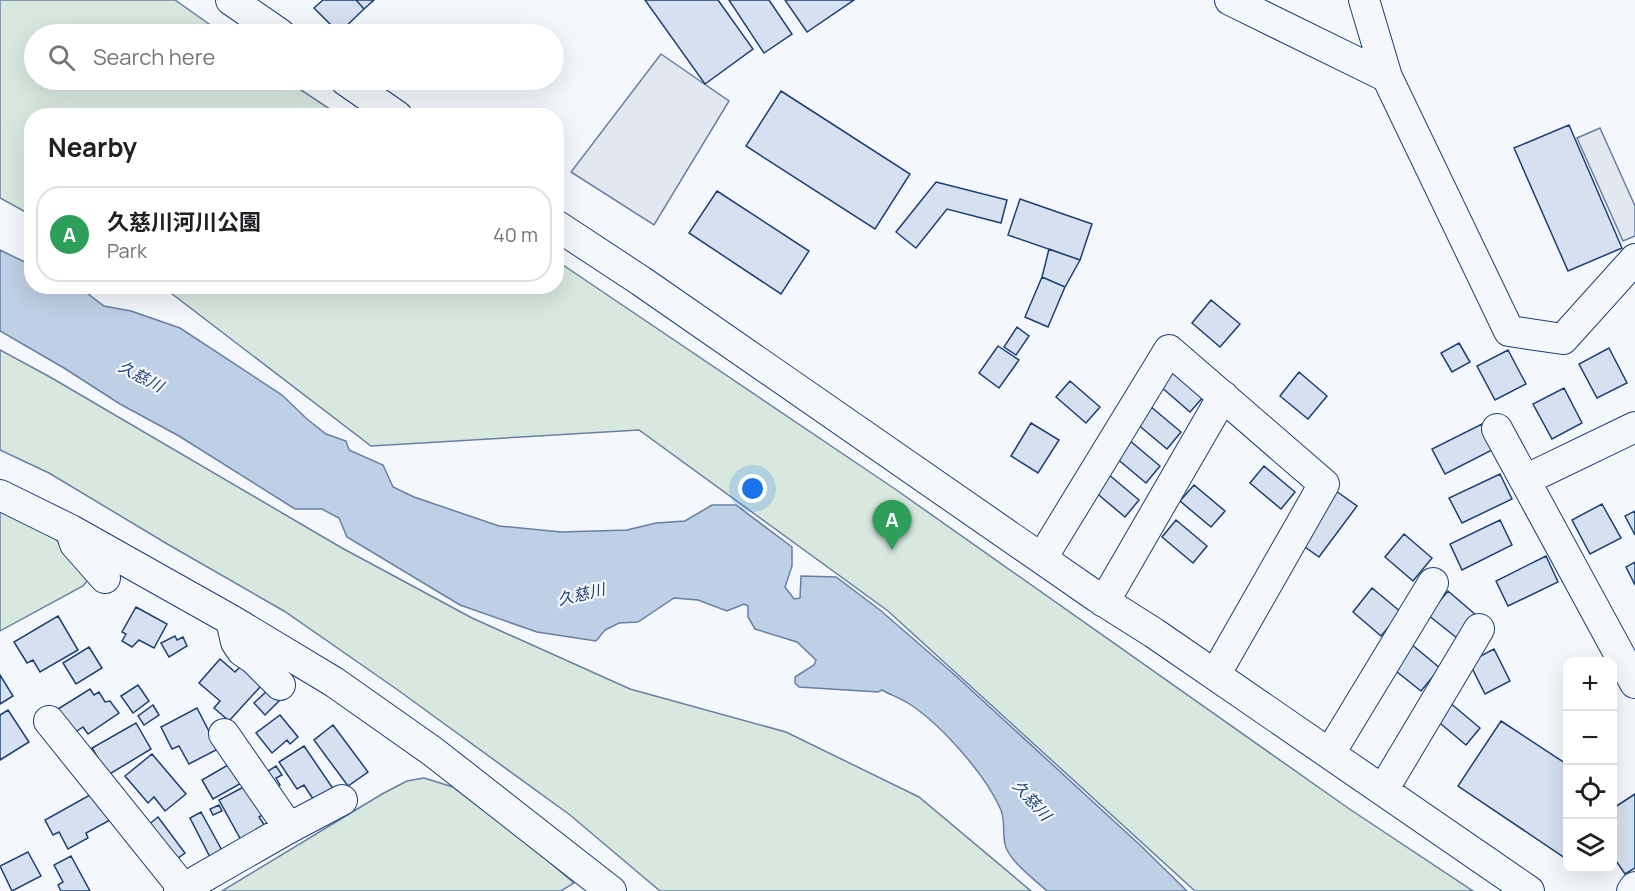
<!DOCTYPE html>
<html lang="en">
<head>
<meta charset="utf-8">
<style>
	:root { --surface:#fff; --page:#f6f6f6; --text:#202124; --muted:#757577; --line:#e0e0e0; --accent:#c62828 }
	body { margin:0; font-family:Manrope,"Noto Sans JP",sans-serif; background:var(--page); color:var(--text) }
	.controls { position:absolute; right:18px; bottom:18px; display:grid; overflow:hidden; border-radius:12px; box-shadow:0 6px 24px #0002 }
	.controls button { width:54px; height:54px; display:grid; place-items:center; padding:0; border:0; border-bottom:2px solid var(--line); background:var(--surface); color:var(--text); font:30px sans-serif }
	.you { position:absolute; left:753px; top:489px; width:21px; height:21px; margin:-15px; border:4px solid #fff; border-radius:50%; background:#1a73e8; box-shadow:0 0 0 9px #1a73e833 }
	.badge { display:grid; place-items:center; width:39px; height:39px; border-radius:50%; background:var(--accent); color:#fff; font-size:20px; font-weight:700 }
	.pin { position:absolute; translate:-50% -50px; filter:drop-shadow(0 2px 3px #0008) }
	.pin::after { content:''; position:absolute; top:32px; width:21px; height:18px; background:inherit; clip-path:polygon(0 0,100% 0,50% 100%) }
	.list { margin:0; padding:0; list-style:none }
	h2 { display:flex; justify-content:space-between; align-items:center; height:78px; margin:0; padding:0 24px; font-size:26px }
	h2 small { font-size:20px; font-weight:400; color:var(--muted) }
	.list li { display:grid; grid-template-columns:39px 1fr auto; gap:18px; align-items:center; box-sizing:border-box; height:96px; margin:0 12px 12px; padding:0 12px; border:2px solid var(--line); border-radius:24px }
	.list b { display:block; font-size:22px; white-space:nowrap }
	.list p { margin:0; font-size:20px; white-space:nowrap; color:var(--muted) }
	.list em { font-size:20px; font-style:normal; color:var(--muted) }
	.icon { flex:none; width:33px; height:33px; fill:none; stroke:currentColor; stroke-width:2; stroke-linecap:round; stroke-linejoin:round }
	.map { position:relative; flex:none; width:1635px; height:891px; overflow:hidden }
	.search { position:absolute; background:var(--surface); box-shadow:0 6px 24px #0002; left:24px; top:24px; width:540px; height:66px; display:flex; align-items:center; gap:15px; box-sizing:border-box; padding:0 21px; border-radius:33px; color:var(--muted); font-size:22px }
	.panel { position:absolute; background:var(--surface); box-shadow:0 6px 24px #0002; left:24px; top:108px; width:540px; height:186px; border-radius:24px }
	.map>svg:first-child { display:block }
</style>
</head>
<body>
<div class="map">
<svg width="1635" height="891" viewBox="0 0 1635 891">
	<rect width="100%" height="100%" fill="#f4f7fb"/>
	<path fill="#d7e8df" stroke="#687fa3" stroke-width="1.5" d="M0 0H175L223 34H34V80H286L339 115 32 116 31 215 0 198Z
		M557 261 895 489 1348 808 1473 891H1195L888 611 639 430 371 446 163 287 556 286Z
		M0 350 50 377 342 548 472 618 630 689 786 732 919 797 1031 891H660L570 815 395 688 284 611 169 545 49 473 0 450Z
		M0 509 44 529 62 545 92 575 83 586 0 631Z
		M424 778 453 787 528 844 574 883 561 891H222L382 794 407 781Z"/>
	<path fill="#e3e8f0" stroke="#687fa3" stroke-width="1.5" d="M661 54 729 101 654 225 571 172Z
		M1600 128 1635 206V236L1623 241 1577 138Z"/>
	<path fill="#bed0e5" stroke="#687fa3" stroke-width="1.5" d="M0 250 31 265 32 286 79 287 104 306 131 311 180 328 282 395 307 419 326 434 346 441 349 450 383 465 393 487 414 497 499 526 561 532 627 530 656 523 685 521 712 505H736L792 547V566L785 587 794 599 800 598 801 576 836 577 880 610 956 676 1140 845 1187 891H1047C1035 880 1007 859 1005 844 1002 832 1006 819 1000 808 985 774 941 725 911 705 902 699 891 695 882 690L878 692 799 687 795 683V677L814 665 816 660 797 642 755 629 748 617V606L744 604 727 611 698 600 674 598 638 622 619 623 605 630 596 641 537 632 460 605 347 537 339 518 322 509H295L179 436 120 404 64 368 0 331Z"/>
	<path fill="#d5e0f0" stroke="#1d3f73" stroke-width="1.5" d="M323 0H356L364 9 339 33 314 8Z
		M356 0H374L364 9Z
		M645 0H718L753 49 705 84Z
		M729 0H769L792 34 764 53Z
		M785 0H854L807 32Z
		M781 91 910 174 875 229 746 146Z
		M1569 125 1622 248 1568 271 1514 148Z
		M936 182 1007 200 1001 223 947 209 916 248 896 232Z
		M717 191 809 251 781 294 689 233Z
		M1020 199 1092 224 1080 260 1008 235Z
		M1049 249 1080 260 1065 287 1042 277Z
		M1042 277 1065 287 1048 327 1025 317Z
		M1211 300 1240 324 1220 347 1192 323Z
		M1017 327 1029 336 1016 355 1004 347Z
		M1459 343 1470 362 1452 372 1441 353Z
		M998 346 1019 360 999 388 979 373Z
		M1609 348 1627 383 1597 398 1579 364Z
		M1508 350 1526 384 1495 400 1477 366Z
		M1174 369 1205 395 1190 412 1160 386Z
		M1299 372 1327 396 1308 419 1280 396Z
		M1070 381 1100 407 1086 423 1056 397Z
		M1564 388 1582 423 1552 439 1533 404Z
		M1150 406 1181 432 1167 449 1136 423Z
		M1031 423 1059 440 1038 473 1011 456Z
		M1482 424 1494 449 1445 474 1432 449Z
		M1129 440 1160 466 1146 483 1115 457Z
		M1264 466 1295 492 1281 509 1250 483Z
		M1108 474 1139 500 1125 517 1094 491Z
		M1500 474 1512 499 1462 523 1449 498Z
		M1194 485 1225 511 1211 527 1180 501Z
		M1336 491 1357 506 1319 557 1298 542Z
		M1602 504 1621 538 1590 554 1572 520Z
		M1635 511V535L1625 516Z
		M1176 520 1207 546 1193 563 1162 537Z
		M1500 520 1512 545 1462 570 1450 544Z
		M1404 534 1432 558 1413 581 1385 557Z
		M1546 556 1558 582 1508 606 1496 581Z
		M1635 562V585L1626 567Z
		M1372 588 1401 612 1381 636 1353 612Z
		M1448 591 1476 615 1457 638 1428 615Z
		M136 607 167 624 154 648 139 640 132 647 122 641 126 634 122 632Z
		M58 616 78 650 40 672 33 660 27 663 14 642Z
		M175 636 177 640 183 637 187 646 169 657 161 643Z
		M1411 644 1440 668 1421 691 1392 668Z
		M89 647 102 668 76 684 63 663Z
		M1494 649 1510 681 1485 694 1469 662Z
		M220 659 235 672 240 667 261 686 229 721 214 708 220 701 199 683Z
		M0 675 13 696 0 704Z
		M138 685 149 701 133 713 121 696Z
		M90 689 94 695 99 692 105 702 110 701 119 713 88 734 83 727 74 733 58 709Z
		M268 690 279 701 265 715 254 703Z
		M1449 702 1480 728 1466 745 1435 719Z
		M153 705 159 715 144 725 138 716Z
		M197 708 218 749 189 764 179 746 172 749 161 727Z
		M8 710 29 742 0 760V715Z
		M280 715 298 737 290 744 287 740 272 753 256 733Z
		M1501 721 1568 765V860L1458 786Z
		M136 723 151 749 108 775 92 748Z
		M333 725 368 772 348 786 314 740Z
		M304 746 334 790 315 802 304 785 297 789 279 762Z
		M152 754 186 794 165 811 154 797 148 803 125 776Z
		M233 762 245 781 213 799 202 780Z
		M276 766 282 775 276 778 280 785 274 789 265 773Z
		M251 783 267 812 259 817 265 826 241 840 219 800Z
		M97 791 112 819 86 833 88 838 68 849 59 832 53 835 45 820Z
		M1635 794V868L1625 874 1612 855V809Z
		M219 805 222 811 213 815 210 809Z
		M201 812 224 854 212 861 190 818Z
		M158 817 185 853 174 861 147 826Z
		M28 852 41 876 12 891 0 866Z
		M71 856 90 891H61L58 885 63 882 54 865Z"/>
	<g fill="none" stroke-linecap="round" stroke-linejoin="round">
		<defs>
			<path id="minor" d="M231 0 280 34
				M1230 0 1387 77
				M1364 0 1387 77 1509 331 1563 339 1635 259
				M345 80 397 116
				M556 225 641 281 1097 597 1154 633 1529 891
				M1497 429 1635 683
				M1525 480 1635 427
				M0 495 71 530 231 620 334 682 432 751 611 891
				M73 538 75 544 105 578
				M1042 558 1169 350 1324 484 1215 675
				M1104 602 1223 396
				M231 620 236 642 242 651 254 659 280 685
				M49 721 183 888
				M224 734 289 828
				M1330 753 1433 583
				M1383 790 1479 629
				M179 891 289 828 342 800
				M1632 891 1635 887"/>
		</defs>
		<use href="#minor" stroke="#1d3f73" stroke-width="32"/>
		<use href="#minor" stroke="#f4f7fb" stroke-width="30"/>
	</g>
	<g text-anchor="middle" dominant-baseline="central" stroke-width="4.5" stroke-linejoin="round" paint-order="stroke">
		<g font-size="16" font-style="italic" fill="#1d3f73" stroke="#f4f7fb">
			<text transform="translate(141 376) rotate(28)">久慈川</text>
			<text transform="translate(581 594) rotate(-13)">久慈川</text>
			<text transform="translate(1032 800) rotate(48)">久慈川</text>
		</g>
	</g>
</svg>
<div class="controls">
<button>+</button>
<button>−</button>
<button><svg class="icon" aria-label="locate" viewBox="0 0 24 24"><circle cx="12" cy="12" r="6"/><path d="M12 2v4M12 18v4M2 12h4M18 12h4"/></svg></button>
<button><svg class="icon" aria-label="layers" viewBox="0 0 24 24"><path d="M12 4l9 5-9 5-9-5zM3 14l9 5 9-5"/></svg></button>
</div>
<div class="you"></div>
<div class="pin badge" style="left:892px;top:550px;background:#2e9e5b">A</div>
<div class="search"><svg class="icon" aria-label="search" viewBox="0 0 24 24"><circle cx="10" cy="10" r="6"/><path d="M15 15l6 6"/></svg>Search here</div>
<section class="panel">
<h2>Nearby<small></small></h2>
<ul class="list">
<li><span class="badge" style="background:#2e9e5b">A</span><div><b>久慈川河川公園</b><p>Park</p></div><em>40 m</em></li>
</ul>
</section>
</div>
</body>
</html>
